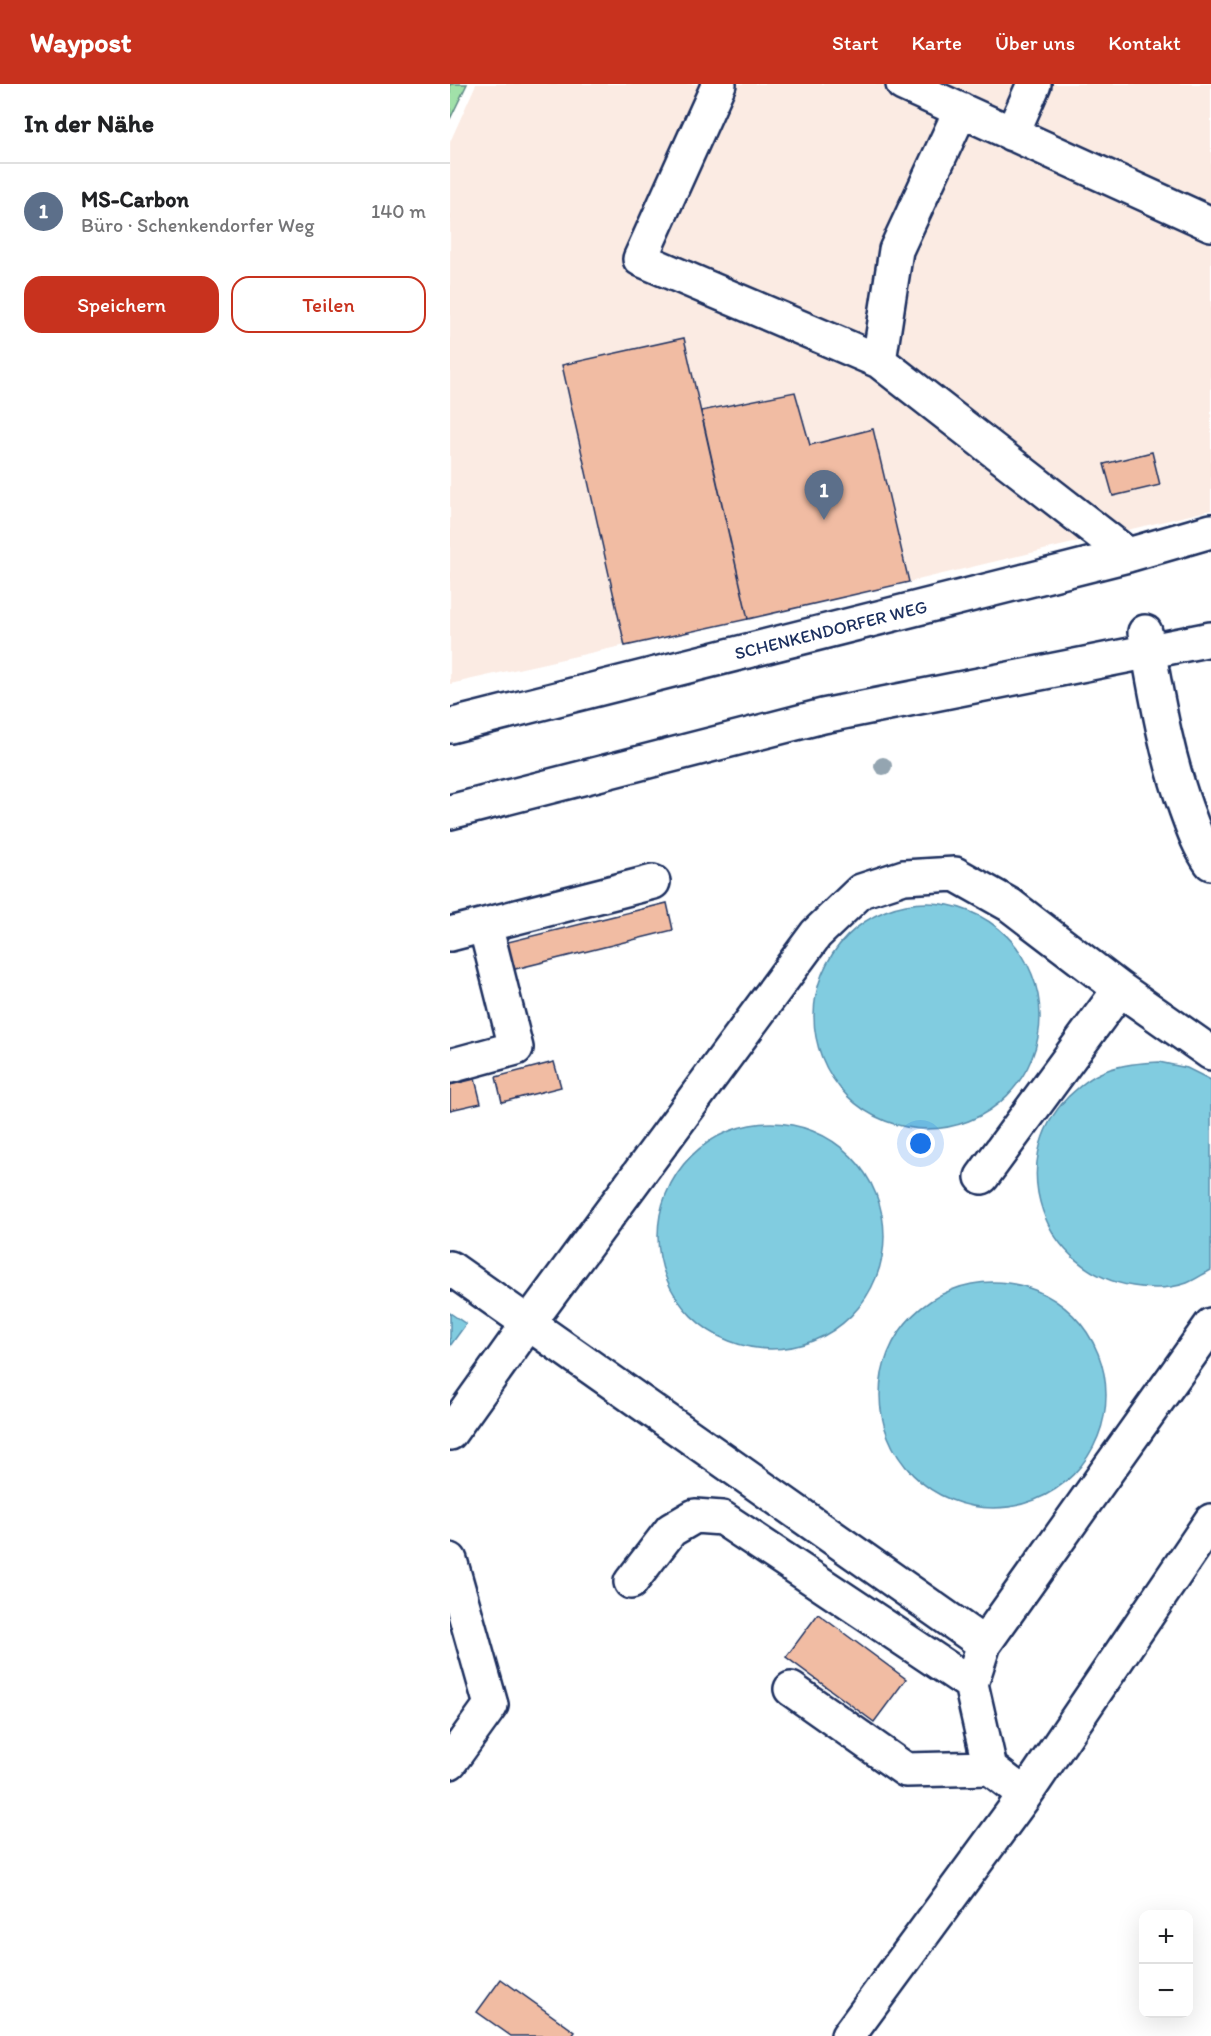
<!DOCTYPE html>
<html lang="de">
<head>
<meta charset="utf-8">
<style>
	:root { --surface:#fff; --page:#f6f6f6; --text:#202124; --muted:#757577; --line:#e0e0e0; --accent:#c8321e }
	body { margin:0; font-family:Itim,sans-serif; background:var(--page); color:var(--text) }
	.controls { position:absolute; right:18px; bottom:18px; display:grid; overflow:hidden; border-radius:12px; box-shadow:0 6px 24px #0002 }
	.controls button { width:54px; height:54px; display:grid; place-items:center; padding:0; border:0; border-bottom:2px solid var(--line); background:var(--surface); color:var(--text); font:30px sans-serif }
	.you { position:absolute; left:471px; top:1060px; width:21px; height:21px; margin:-15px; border:4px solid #fff; border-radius:50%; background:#1a73e8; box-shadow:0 0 0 9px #1a73e833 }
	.badge { display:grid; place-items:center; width:39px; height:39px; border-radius:50%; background:var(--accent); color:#fff; font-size:20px; font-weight:700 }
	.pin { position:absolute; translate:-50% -50px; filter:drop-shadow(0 2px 3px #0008) }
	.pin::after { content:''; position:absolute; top:32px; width:21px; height:18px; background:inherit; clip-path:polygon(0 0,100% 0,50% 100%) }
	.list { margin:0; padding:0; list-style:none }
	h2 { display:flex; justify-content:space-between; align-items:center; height:78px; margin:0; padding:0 24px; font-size:26px }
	h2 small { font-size:20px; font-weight:400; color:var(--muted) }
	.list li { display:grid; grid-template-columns:39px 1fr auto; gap:18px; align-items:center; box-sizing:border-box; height:96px; padding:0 24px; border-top:2px solid var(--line) }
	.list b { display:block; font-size:22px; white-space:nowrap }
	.list p { margin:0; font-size:20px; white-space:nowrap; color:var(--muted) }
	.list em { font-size:20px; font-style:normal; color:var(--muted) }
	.actions { display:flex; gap:12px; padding:18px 24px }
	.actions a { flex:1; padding:14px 0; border:2px solid var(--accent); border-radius:18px; text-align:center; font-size:21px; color:var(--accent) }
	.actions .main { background:var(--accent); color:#fff }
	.map { position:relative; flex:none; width:761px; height:1952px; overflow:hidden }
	header { display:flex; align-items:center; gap:36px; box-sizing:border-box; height:84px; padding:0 30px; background:var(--accent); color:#fff }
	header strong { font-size:28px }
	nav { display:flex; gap:33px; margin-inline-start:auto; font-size:21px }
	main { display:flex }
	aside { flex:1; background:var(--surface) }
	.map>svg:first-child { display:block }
</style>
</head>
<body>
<header>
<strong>Waypost</strong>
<nav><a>Start</a><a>Karte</a><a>Über uns</a><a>Kontakt</a></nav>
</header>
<main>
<aside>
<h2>In der Nähe<small></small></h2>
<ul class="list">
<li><span class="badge" style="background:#5c6f8a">1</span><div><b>MS-Carbon</b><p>Büro · Schenkendorfer Weg</p></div><em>140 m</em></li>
</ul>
<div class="actions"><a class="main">Speichern</a><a>Teilen</a></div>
</aside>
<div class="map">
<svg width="761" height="1952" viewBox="0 0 761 1952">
	<rect width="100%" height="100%" fill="#fff"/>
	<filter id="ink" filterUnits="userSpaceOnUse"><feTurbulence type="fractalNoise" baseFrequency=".0167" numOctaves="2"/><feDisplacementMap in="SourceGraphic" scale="12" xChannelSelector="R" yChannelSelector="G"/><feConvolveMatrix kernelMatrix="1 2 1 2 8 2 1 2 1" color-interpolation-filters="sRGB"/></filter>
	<g filter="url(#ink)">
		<path fill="#fbebe3" d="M26 0H761V426L459 498 0 600V58Z"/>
		<path fill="#a1e1a9" stroke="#5e8884" stroke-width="1.5" d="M0 0H17L0 35Z"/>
		<path fill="#81cce0" stroke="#588dac" stroke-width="1.5" d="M364 932a113 113 0 1 1 226 0a113 113 0 1 1-226 0Z
			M709 978 737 984 761 996V1186C753 1190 745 1196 737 1199 720 1205 700 1205 683 1202 593 1188 554 1079 618 1013 629 1003 641 992 655 987 673 980 690 979 709 978Z
			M208 1152a113 113 0 1 1 226 0a113 113 0 1 1-226 0Z
			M430 1311a113 113 0 1 1 226 0a113 113 0 1 1-226 0Z
			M0 1229 16 1240 0 1262Z"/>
		<path fill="#f1bca3" stroke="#1b2f5e" stroke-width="1.5" d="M234 254 298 535 175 562 112 281Z
			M345 308 360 361 423 345 459 498 298 535 251 327Z
			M702 368 710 401 663 412 654 380Z
			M217 819 223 846 57 887 50 860Z
			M104 978 111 1003 52 1018 46 993Z
			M25 995 31 1019 0 1026V1001Z
			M368 1530 456 1595 424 1638 336 1573Z
			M51 1895 125 1948 122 1952H61L27 1928Z"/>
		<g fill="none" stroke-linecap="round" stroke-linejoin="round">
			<defs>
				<path id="minor" d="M269 0 190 175 429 277 678 471
					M453 0 761 140
					M562 50 584 0
					M429 277 446 166 511 26
					M695 548C706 608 715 667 736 725 743 744 749 762 761 779
					M0 642 678 471 761 447
					M0 728 373 632 761 555
					M0 850 203 798
					M0 982 66 964 35 841
					M532 1093 670 905
					M0 1184 534 1560
					M0 1349 78 1240 366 850 411 807 454 793 505 790 560 821 670 905 761 969
					M0 1476 41 1621 0 1678
					M181 1498 221 1446 245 1432 272 1434 521 1600
					M341 1605 456 1686 540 1684
					M575 1711 540 1684 521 1600 534 1560 761 1241
					M398 1952 575 1711 761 1437"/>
			</defs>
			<use href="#minor" stroke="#1b2f5e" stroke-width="38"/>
			<use href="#minor" stroke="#fff" stroke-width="33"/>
		</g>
		<circle fill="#94a5b1" cx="433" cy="682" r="9"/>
	</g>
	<g text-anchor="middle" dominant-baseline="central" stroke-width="4.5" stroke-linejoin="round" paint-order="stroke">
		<g font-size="18" fill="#1b2f5e" stroke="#fff">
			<text transform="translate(381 546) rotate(-14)">SCHENKENDORFER WEG</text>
		</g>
	</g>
</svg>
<div class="controls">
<button>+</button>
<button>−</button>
</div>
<div class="you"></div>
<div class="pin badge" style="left:374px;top:436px;background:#5c6f8a">1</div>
</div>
</main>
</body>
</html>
